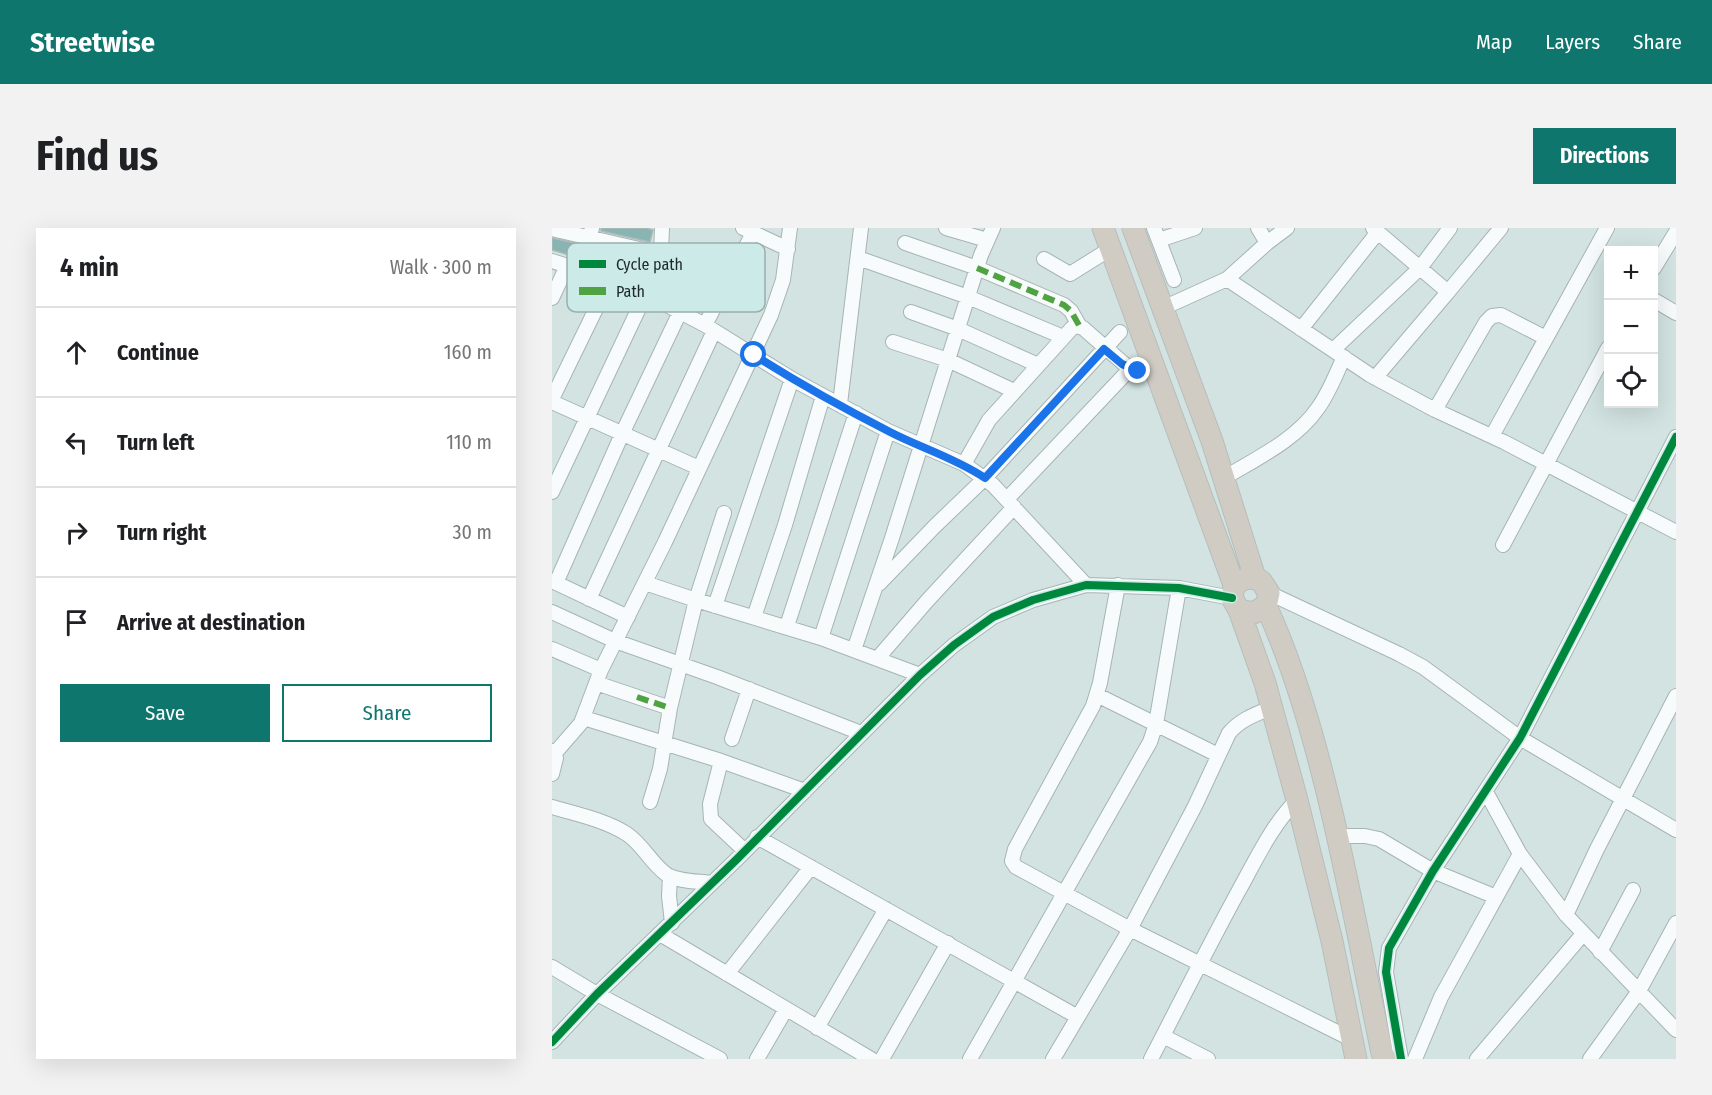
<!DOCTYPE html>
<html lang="en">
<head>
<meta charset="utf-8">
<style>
	:root { --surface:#fff; --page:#f2f2f2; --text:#202124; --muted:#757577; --line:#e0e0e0; --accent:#0f766e }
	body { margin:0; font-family:"Fira Sans Condensed",sans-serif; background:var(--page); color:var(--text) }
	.controls { position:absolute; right:18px; top:18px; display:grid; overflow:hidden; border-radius:0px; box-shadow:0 6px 24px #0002 }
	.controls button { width:54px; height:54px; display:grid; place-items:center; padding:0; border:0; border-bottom:2px solid var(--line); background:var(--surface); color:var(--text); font:30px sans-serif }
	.stop { position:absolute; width:18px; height:18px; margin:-14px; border:4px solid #1a73e8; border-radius:50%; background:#fff }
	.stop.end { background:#1a73e8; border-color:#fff; box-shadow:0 2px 6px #0008 }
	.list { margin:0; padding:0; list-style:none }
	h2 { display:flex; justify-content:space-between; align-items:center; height:78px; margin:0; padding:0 24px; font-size:26px }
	h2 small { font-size:20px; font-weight:400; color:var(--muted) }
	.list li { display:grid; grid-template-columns:39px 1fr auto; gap:18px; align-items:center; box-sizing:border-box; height:90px; padding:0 24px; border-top:2px solid var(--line) }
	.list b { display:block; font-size:22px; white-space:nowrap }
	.list em { font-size:20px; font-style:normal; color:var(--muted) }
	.actions { display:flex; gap:12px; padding:18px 24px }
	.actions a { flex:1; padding:14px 0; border:2px solid var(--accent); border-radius:0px; text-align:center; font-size:21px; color:var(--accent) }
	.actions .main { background:var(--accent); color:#fff }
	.icon { flex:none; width:33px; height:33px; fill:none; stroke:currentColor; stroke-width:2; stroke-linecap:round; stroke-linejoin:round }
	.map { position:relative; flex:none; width:1124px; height:831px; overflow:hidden; border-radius:0px }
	header { display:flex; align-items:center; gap:36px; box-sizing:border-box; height:84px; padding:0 30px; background:var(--accent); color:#fff }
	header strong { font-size:28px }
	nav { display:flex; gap:33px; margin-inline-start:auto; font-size:21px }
	.intro { display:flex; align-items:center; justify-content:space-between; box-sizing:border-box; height:144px; padding:0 36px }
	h1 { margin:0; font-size:42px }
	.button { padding:15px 27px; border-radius:0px; background:var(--accent); color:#fff; font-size:21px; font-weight:700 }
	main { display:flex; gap:36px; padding:0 36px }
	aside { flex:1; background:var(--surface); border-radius:0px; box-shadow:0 6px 24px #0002 }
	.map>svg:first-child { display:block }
</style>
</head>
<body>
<header>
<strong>Streetwise</strong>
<nav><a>Map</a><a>Layers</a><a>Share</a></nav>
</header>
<div class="intro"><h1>Find us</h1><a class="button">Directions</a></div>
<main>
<aside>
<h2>4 min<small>Walk · 300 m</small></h2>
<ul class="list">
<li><svg class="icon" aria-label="ahead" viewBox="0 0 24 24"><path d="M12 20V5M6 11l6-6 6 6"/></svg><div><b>Continue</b></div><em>160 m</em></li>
<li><svg class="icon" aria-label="left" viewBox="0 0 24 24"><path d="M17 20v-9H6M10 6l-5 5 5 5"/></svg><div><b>Turn left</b></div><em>110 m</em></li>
<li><svg class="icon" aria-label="right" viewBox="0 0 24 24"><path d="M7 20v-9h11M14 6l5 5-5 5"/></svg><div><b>Turn right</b></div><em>30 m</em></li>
<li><svg class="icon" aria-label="arrive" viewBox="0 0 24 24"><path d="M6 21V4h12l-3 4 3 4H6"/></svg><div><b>Arrive at destination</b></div></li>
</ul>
<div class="actions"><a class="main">Save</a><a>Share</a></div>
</aside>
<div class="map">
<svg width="1124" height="831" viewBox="0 0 1124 831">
	<rect width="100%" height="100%" fill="#d2e3e2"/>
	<path fill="#88b4b2" stroke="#adbab9" stroke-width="1.5" d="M49 0H94L101 2 98 14 49 3Z
		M0 10 27 16 24 29 0 22Z"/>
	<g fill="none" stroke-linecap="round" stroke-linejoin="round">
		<defs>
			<path id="minor" d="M191 0 236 21
				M394 0 435 12
				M602 0 622 52
				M706 0 715 15
				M0 1 109 26
				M607 12 643 0
				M353 15 425 40 512 77 519 83 528 99
				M306 30 416 69 511 109
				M492 31 518 46 558 21
				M0 33 58 52 107 73 153 97 240 151 336 203 412 236 441 257 534 357
				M1102 40 1124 4
				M30 42 40 0
				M675 51 818 147 883 182 952 214 1124 304
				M896 64 949 0
				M0 70 15 38
				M1102 72 1124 85
				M611 80 675 51 715 15 735 0
				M359 84 406 101 486 137
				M153 97 201 5
				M749 101 826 4
				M341 114 396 132 462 163
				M781 122 868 40 821 0
				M823 150 896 64 868 40 898 0
				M0 171 58 52
				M0 174 147 240
				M288 176 309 0
				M883 182 934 94 940 88 949 87 994 110
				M940 208 1055 0
				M412 236 437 192 520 100 524 98 531 100 578 141 586 143 603 141
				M672 250C705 230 744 212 766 180 777 165 784 146 792 129
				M0 264 104 44 109 26 110 0
				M455 271 578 141
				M951 317 1056 120
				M0 353 76 389
				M4 355 70 206 128 84
				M93 355 144 372 269 410 368 447
				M327 356 383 298 433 250 568 104
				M566 357 548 455 541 478 463 621 460 633 464 639 578 701 799 811
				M717 365 847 426 871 439 968 510 1124 602
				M37 371 162 103
				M163 378 240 151
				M0 384 63 413 165 449 309 505
				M202 389 233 297 271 168
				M235 398 304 185
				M269 410 336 203
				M0 421 49 442
				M302 422 340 310 429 27 441 0
				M325 431 375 373 462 279
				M44 455 118 480
				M545 467 666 527
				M32 490 169 533 253 563
				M180 511 197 461
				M0 523 4 530 0 546
				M3 525 29 495 49 442 113 314 219 87 231 52 238 0
				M169 533 158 576 159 591 193 623
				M934 564 968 626 1014 687 1124 802
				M98 574 108 541 118 480 144 372 172 285
				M0 579C24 586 53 592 75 606 91 617 99 635 114 646 126 654 146 653 160 655
				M786 608H813L827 611 881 643 944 669
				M205 609 526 789
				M118 648 117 668 120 695
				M1014 687 1045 621 1124 468
				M108 706 319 831
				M1048 724 1081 662
				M0 739 45 766 168 831
				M175 746 259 639
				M265 800 334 681
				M611 808 656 831
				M0 814 45 766 184 632 368 447 402 417 441 389 481 372 534 357 627 360 680 370
				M205 831 234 781
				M330 831 396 715
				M418 831 598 514 604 496 627 360
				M501 831 578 701 643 578 677 505C689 491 704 486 721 479
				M599 831C628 775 656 719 686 664 704 632 719 598 745 572
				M849 831 834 744 837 720 881 643 968 510 1124 209
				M863 831 889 769 968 626
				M925 831 1031 706
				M1038 831 1087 763 1124 695"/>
			<path id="highway" d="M551 0 682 357
				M581 0 660 213 703 350
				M714 378C740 434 757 492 772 552 795 642 811 734 830 825L834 831
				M687 382 701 385 714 378 717 365 709 353C699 348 692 350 682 357L680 370 687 382 713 455 745 572 780 713 804 831"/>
		</defs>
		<use href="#minor" stroke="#a6b4b3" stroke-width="16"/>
		<use href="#highway" stroke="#b5bebd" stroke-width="23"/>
		<use href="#minor" stroke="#f8fbfb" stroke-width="14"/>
		<use href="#highway" stroke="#d0ccc3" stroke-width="21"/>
		<path stroke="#4fa342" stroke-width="6" stroke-dasharray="12 6" stroke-linecap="butt" d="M425 40 512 77 519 83 528 99
			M85 469 118 480"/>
		<defs>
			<path id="cycleway" d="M0 814 45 766 184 632 368 447 402 417 441 389 481 372 534 357 627 360 680 370
				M849 831 834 744 837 720 881 643 968 510 1124 209"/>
		</defs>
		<use href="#cycleway" stroke="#cbeae8" stroke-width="11"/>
		<use href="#cycleway" stroke="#00873e" stroke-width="8"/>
	</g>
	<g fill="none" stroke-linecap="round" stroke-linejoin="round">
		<path stroke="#1a73e8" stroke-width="8" d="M202 127C246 155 291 180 338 204 369 220 403 230 433 250L552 121 570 136 586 143"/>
	</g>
	<rect x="15" y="15" width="198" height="69" rx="9" fill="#cbeae8" stroke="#97b0ae" stroke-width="1.5"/>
	<rect x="27" y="32" width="27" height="8" fill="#00873e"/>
	<rect x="27" y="59" width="27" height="8" fill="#4fa342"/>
	<g font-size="16" fill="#1d2928">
		<text x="64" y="42">Cycle path</text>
		<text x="64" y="69">Path</text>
	</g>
</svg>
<div class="controls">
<button>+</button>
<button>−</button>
<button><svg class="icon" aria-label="locate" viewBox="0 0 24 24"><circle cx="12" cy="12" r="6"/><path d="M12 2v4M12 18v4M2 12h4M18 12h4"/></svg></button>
</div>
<div class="stop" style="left:202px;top:127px"></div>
<div class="stop end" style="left:586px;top:143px"></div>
</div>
</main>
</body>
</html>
